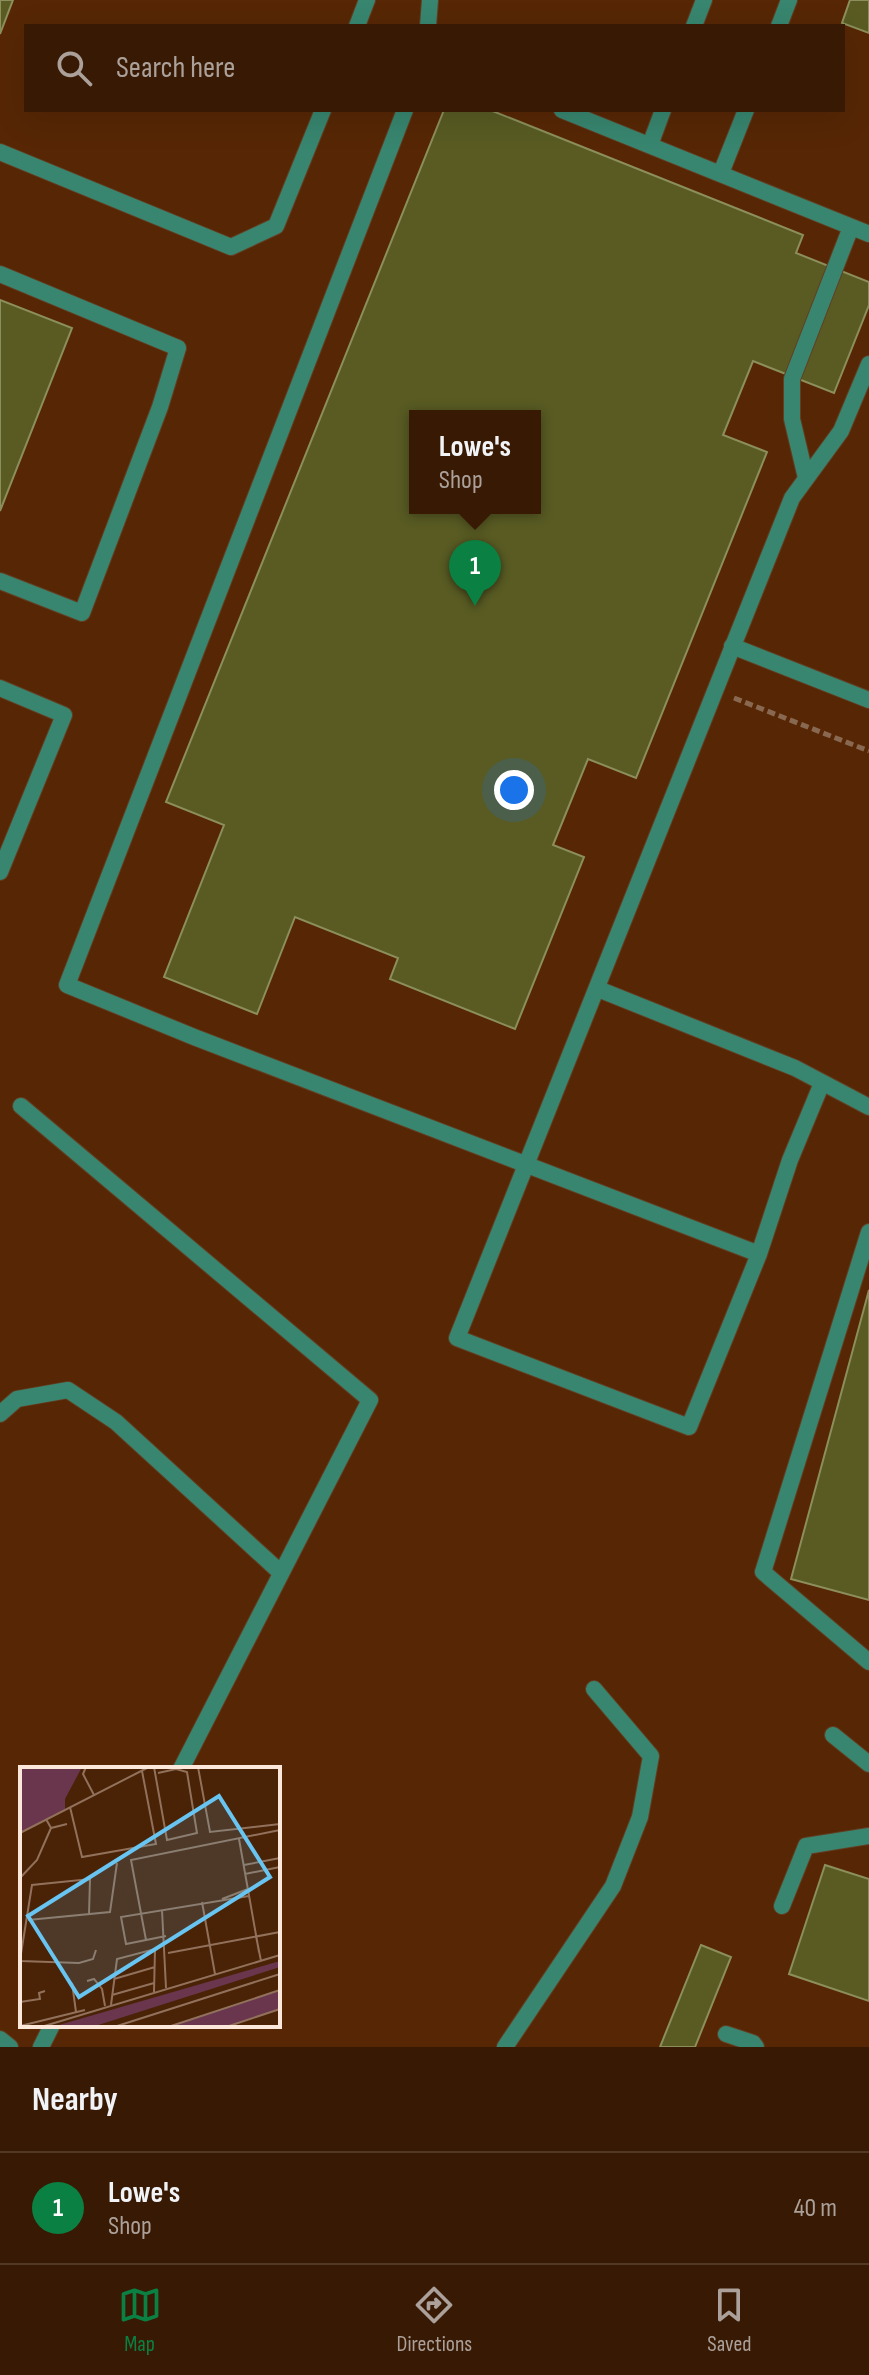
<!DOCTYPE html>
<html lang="en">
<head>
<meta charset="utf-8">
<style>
	:root { --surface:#381a04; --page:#3f230e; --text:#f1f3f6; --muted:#aba19a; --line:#523826; --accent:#0b8043 }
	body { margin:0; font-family:"Sofia Sans Condensed",sans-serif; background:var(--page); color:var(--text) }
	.you { position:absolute; left:514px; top:790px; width:28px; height:28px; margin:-20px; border:6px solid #fff; border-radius:50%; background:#1a73e8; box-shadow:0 0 0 12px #1a73e833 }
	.badge { display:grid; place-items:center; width:52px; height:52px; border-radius:50%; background:var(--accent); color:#fff; font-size:26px; font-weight:700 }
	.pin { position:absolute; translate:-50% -66px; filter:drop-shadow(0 2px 4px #0008) }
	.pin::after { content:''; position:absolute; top:42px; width:28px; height:24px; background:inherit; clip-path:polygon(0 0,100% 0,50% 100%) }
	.popup { position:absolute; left:409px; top:410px; width:132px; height:104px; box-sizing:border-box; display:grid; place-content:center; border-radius:0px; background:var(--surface); filter:drop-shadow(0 2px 6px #0005); font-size:26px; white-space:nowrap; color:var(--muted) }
	.popup b { font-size:30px; color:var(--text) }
	.popup::after { content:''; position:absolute; left:50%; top:100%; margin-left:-16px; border:16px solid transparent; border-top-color:var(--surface) }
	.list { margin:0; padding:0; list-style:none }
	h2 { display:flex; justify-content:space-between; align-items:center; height:104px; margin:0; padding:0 32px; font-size:34px }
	h2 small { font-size:26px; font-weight:400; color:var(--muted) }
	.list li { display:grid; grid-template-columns:52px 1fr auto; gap:24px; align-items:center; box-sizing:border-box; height:112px; padding:0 32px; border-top:2px solid var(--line) }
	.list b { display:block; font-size:30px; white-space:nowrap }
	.list p { margin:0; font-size:26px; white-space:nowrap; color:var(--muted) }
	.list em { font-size:26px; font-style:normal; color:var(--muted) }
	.icon { flex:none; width:44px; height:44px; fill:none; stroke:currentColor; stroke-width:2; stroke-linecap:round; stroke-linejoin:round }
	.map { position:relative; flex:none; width:869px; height:2047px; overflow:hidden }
	.search { position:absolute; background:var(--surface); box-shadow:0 8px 32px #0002; left:24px; right:24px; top:24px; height:88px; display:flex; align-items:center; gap:20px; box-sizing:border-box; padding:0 28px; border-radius:0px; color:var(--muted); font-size:30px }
	.sheet { height:216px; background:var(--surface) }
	nav { display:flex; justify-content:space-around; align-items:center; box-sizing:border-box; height:112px; border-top:2px solid var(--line); background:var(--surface); font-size:22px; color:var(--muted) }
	nav a { display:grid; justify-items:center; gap:4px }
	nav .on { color:var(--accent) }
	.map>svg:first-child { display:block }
</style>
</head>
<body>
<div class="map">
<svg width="869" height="2047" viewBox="0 0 869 2047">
	<rect width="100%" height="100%" fill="#4a2205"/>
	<path fill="#572705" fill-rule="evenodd" d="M0 0H869V2047H0ZM26 26H843V110H26ZM415 416H535V508H415ZM22 1769H278V2025H22Z"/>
	<path fill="#595b23" stroke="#8c8f5b" stroke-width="2" fill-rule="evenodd" d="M0 0H13L0 34Z
		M850 0H869V33L842 23Z
		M444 110H490L803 235 796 253 869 282V305L834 393 753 361 723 435 767 452 636 778 588 759 553 845 584 857 515 1029 390 979 398 958 295 917 257 1014 164 977 224 825 166 802ZM415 416H535V508H415Z
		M0 300 72 328 0 511Z
		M869 1290V1600L791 1579Z
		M825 1865 869 1879V2001L789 1974Z
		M701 1945 731 1957 695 2047H660Z"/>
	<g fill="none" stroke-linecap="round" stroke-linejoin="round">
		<defs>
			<path id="lane" d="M357 26 367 0
				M428 26 430 0
				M694 26 704 0
				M779 26 789 0
				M405 110 67 985 194 1037 759 1254
				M562 110 869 234
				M650 145 663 110
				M0 152 231 247 276 226 323 110
				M721 173 746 110
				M0 274 178 348 160 407 82 613 0 581
				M806 478 792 419V379L851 227
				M732 646 869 700
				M0 688 64 715 0 872
				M598 989 795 1068 869 1107
				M822 1083 790 1160 759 1254 689 1427 457 1338 792 498 841 431 869 364
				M21 1106 370 1400 181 1769
				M869 1232 763 1572 869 1662
				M0 1414 17 1399 68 1390 116 1422 280 1572
				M833 1735 869 1764
				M782 1906 806 1846 869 1836
				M726 2034 753 2043 756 2047
				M0 2039 10 2047
				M41 2047 52 2025
				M505 2047 613 1886 640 1817 651 1756 594 1689"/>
		</defs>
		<use href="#lane" stroke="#633e23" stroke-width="18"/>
		<path stroke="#896851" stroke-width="5" stroke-dasharray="8 4" stroke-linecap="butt" d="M734 698 869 751"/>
		<use href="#lane" stroke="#38866f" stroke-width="16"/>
	</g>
	<g transform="translate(20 1767)">
		<rect width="260" height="260" fill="#4a2205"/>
		<path d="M0 0H62L45 32V42L0 66ZM260 194V200L72 260H32ZM260 224V242L206 260H145Z" fill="#69364e"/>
		<path fill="none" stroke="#91715b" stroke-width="2" d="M66 0 63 7 74 28M134 0 147 73 177 66 167 5 156 2 138 6M178 0 190 65 260 57M50 40 62 90 136 77 122 4M26 52 31 61 47 57M0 66 129 0M219 72 239 185M224 98 260 91M225 107 260 100M0 111 17 93 31 61M202 132 228 122M182 135 195 207M142 143 146 221M8 153 90 145 97 96M146 169 106 177 101 150 229 129M236 169 241 194M126 173 111 93 260 63M148 186 260 165M0 193 12 118 70 112 69 147M0 194 59 196 73 192 76 183M94 212 135 200M67 214 74 212 82 222 85 239M52 216 56 245M92 228 134 216M0 235 20 232 19 226 25 224M91 238 97 192 135 182 134 225M0 259 65 243M21 260 260 188M94 260 260 207M148 260 260 223M206 260 260 242"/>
		<path fill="#68c4f0" fill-opacity="0.15" stroke="#68c4f0" stroke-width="4" d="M199 29 250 110 59 230 8 149Z"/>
		<rect width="260" height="260" fill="none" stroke="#fce7db" stroke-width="4"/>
	</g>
</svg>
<div class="you"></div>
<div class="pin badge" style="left:475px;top:606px">1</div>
<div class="popup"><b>Lowe's</b>Shop</div>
<div class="search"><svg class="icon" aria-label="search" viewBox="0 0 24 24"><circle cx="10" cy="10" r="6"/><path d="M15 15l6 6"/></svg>Search here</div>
</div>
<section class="sheet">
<h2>Nearby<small></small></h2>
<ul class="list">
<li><span class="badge">1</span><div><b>Lowe's</b><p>Shop</p></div><em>40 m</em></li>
</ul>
</section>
<nav>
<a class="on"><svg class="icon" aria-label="map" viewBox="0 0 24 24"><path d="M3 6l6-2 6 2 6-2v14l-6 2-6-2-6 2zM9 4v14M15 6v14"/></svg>Map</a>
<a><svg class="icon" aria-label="directions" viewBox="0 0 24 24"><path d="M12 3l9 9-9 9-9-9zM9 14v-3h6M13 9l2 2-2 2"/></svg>Directions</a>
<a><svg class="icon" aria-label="saved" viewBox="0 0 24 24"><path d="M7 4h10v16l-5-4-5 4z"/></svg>Saved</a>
</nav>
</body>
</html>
